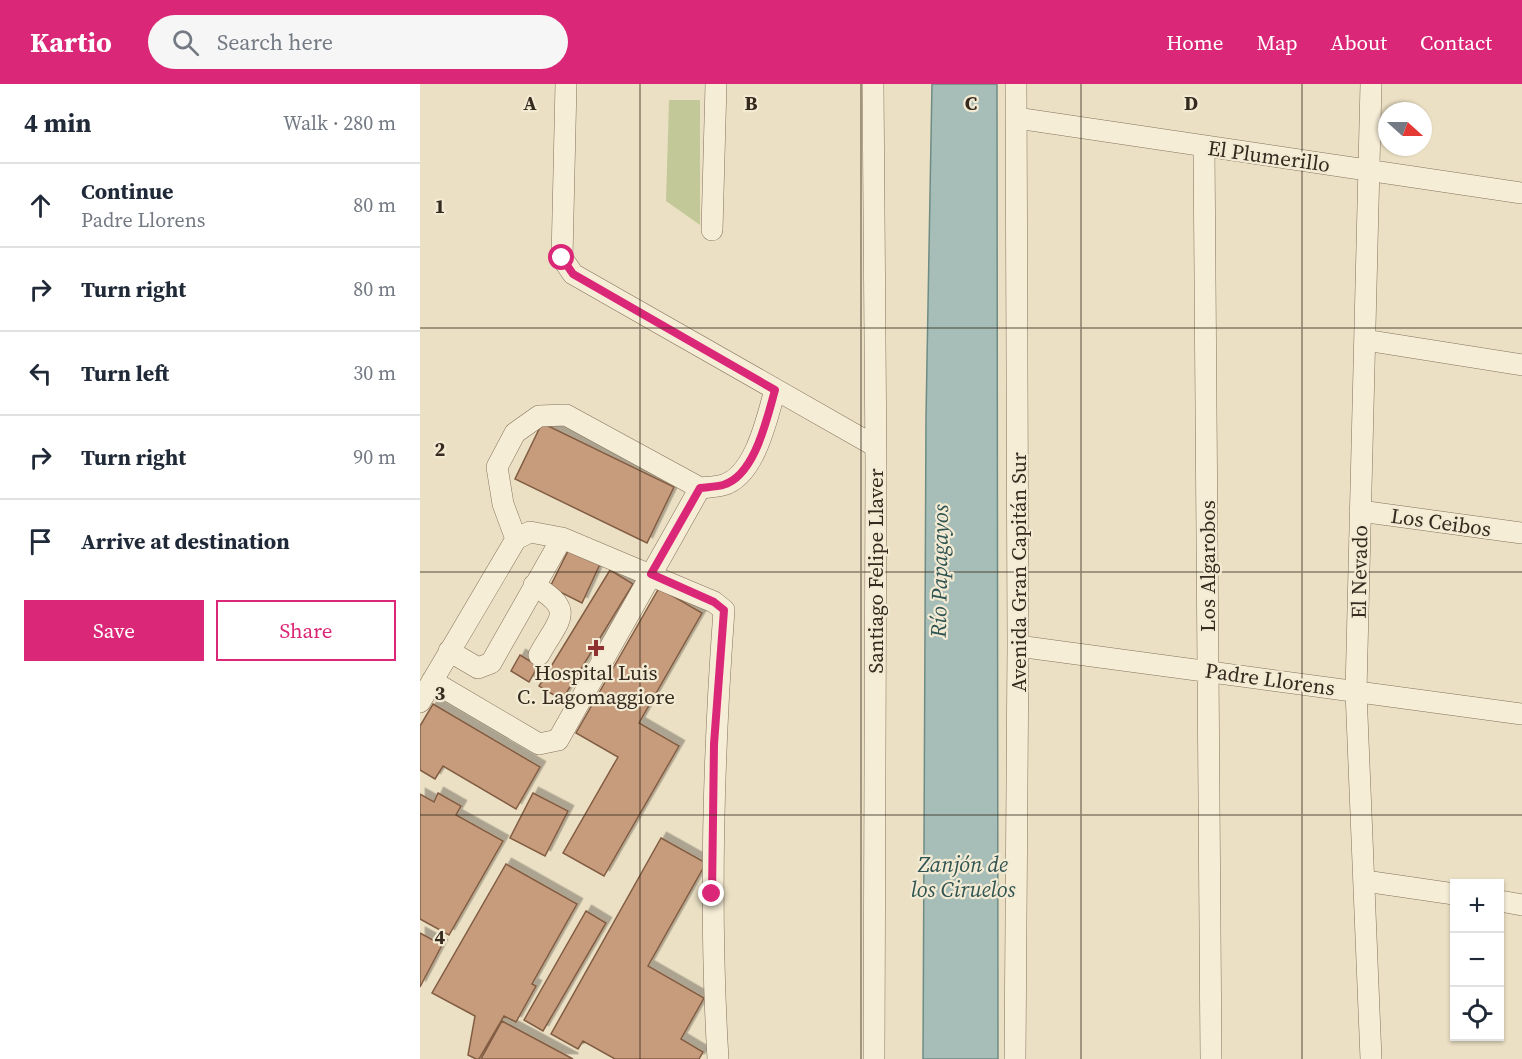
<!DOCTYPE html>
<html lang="en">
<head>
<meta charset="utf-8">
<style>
	:root { --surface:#fff; --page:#f6f6f7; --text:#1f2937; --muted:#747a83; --line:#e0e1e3; --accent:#db2777 }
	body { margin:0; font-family:"Source Serif 4",serif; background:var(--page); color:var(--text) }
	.controls { position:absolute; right:18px; bottom:18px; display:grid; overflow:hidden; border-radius:0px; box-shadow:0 2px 4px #0004 }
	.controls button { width:54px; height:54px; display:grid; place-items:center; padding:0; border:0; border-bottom:2px solid var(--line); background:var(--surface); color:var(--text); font:30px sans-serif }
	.compass { position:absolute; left:958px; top:18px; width:54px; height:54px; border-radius:50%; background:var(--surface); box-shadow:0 2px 4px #0004; rotate:111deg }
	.stop { position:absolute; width:18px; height:18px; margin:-14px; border:4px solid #db2777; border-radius:50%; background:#fff }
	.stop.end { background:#db2777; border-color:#fff; box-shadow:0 2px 6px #0008 }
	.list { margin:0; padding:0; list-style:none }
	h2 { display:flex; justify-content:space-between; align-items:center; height:78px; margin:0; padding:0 24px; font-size:26px }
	h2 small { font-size:20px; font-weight:400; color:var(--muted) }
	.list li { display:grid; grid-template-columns:39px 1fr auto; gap:18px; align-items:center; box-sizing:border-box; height:84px; padding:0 24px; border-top:2px solid var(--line) }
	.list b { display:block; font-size:22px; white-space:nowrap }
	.list p { margin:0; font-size:20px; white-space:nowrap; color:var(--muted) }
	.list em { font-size:20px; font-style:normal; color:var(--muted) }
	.actions { display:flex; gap:12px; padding:18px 24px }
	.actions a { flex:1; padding:14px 0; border:2px solid var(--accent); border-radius:0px; text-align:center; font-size:21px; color:var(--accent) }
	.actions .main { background:var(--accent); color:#fff }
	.icon { flex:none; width:33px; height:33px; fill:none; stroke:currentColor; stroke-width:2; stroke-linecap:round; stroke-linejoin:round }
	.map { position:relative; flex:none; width:1102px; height:975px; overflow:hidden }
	header { display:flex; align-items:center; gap:36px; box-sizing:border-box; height:84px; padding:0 30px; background:var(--accent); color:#fff }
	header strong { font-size:28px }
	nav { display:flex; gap:33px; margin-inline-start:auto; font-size:21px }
	.search { width:420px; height:54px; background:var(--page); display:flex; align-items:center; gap:15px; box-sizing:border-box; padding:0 21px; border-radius:33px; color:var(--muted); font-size:22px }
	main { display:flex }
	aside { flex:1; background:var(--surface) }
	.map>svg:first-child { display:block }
</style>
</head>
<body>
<header>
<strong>Kartio</strong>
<div class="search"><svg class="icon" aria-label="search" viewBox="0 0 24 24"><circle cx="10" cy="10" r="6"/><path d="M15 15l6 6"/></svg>Search here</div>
<nav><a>Home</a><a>Map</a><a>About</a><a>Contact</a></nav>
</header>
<main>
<aside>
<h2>4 min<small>Walk · 280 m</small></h2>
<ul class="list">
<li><svg class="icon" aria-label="ahead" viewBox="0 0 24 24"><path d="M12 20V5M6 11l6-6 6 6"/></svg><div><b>Continue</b><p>Padre Llorens</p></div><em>80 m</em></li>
<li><svg class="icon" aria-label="right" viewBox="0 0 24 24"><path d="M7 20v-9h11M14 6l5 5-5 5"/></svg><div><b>Turn right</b></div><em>80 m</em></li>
<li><svg class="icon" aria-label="left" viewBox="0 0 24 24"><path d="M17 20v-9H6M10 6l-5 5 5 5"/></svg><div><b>Turn left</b></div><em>30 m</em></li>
<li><svg class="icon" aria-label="right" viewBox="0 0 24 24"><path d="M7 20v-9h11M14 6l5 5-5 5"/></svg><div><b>Turn right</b></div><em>90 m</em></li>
<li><svg class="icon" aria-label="arrive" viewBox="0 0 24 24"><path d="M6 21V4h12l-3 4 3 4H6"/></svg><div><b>Arrive at destination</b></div></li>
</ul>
<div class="actions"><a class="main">Save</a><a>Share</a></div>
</aside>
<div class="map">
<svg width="1102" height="975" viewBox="0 0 1102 975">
	<defs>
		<filter id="shadow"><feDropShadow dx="5.5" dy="-5.5" stdDeviation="0" flood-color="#0004"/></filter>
	</defs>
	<rect width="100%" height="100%" fill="#ebe0c4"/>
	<path fill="#c3c899" d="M249 16H280V141L246 117Z"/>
	<path fill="#a6beb7" stroke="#6d8c85" stroke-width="1.5" d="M512 0H577L578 975H503L506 333Z"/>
	<path fill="#c79c7d" stroke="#825d43" stroke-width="1.5" filter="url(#shadow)" d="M122 339 254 403 227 459 95 395Z
		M150 463 181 478 162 519 130 503Z
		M190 486 213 500 142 616 119 602Z
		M239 504 282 529 219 639 259 662 184 792 143 769 198 673 156 649Z
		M100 571 118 582 109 598 91 587Z
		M13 620 120 683 96 725 23 682 15 695 0 686V642Z
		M18 709 41 722 36 731 83 757 29 851 0 835V710L14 718Z
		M113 709 148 727 125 772 90 754Z
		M241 754 286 779 228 882 284 914 261 955 283 968 279 975H195L163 957 158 965 131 950Z
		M86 780 157 820 112 900 116 902 96 938 84 932 59 975H56L48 971 55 932 12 909Z
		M166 827 186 839 123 947 104 936Z
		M0 849 22 861 0 903Z
		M82 937 153 975H61Z"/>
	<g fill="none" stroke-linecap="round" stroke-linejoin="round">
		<defs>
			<path id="minor" d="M146 0 142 174 153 190 455 362
				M453 0 456 383 454 975
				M951 0 936 607 951 975
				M596 34 1102 109
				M784 62 791 975
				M292 146 296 0
				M945 256 1102 281
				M940 427 1102 449
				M96 455 83 420 77 383 95 349 119 332 146 331 280 404
				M114 501C156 528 140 533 119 571
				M598 562 1102 630
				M29 567 58 584 71 579 142 454
				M12 597 119 660 138 656 280 404C287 403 296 403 303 401 335 392 347 334 355 306
				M0 618 96 455 110 448 142 454 294 518 304 526C293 676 289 825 298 975
				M945 797 1034 810
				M1080 817 1102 821
				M595 975 598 562 596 0"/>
		</defs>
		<use href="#minor" stroke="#84725c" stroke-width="22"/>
		<use href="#minor" stroke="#f6edd7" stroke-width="21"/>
	</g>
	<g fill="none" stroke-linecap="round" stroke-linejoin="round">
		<path stroke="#db2777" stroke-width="8" d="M142 174 153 190 355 306C347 334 335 392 303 401 296 403 287 403 280 404L231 490 294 518 304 526 294 660 292 810"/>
	</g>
	<path fill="none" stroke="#362a1f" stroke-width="1.5" stroke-opacity="0.55" d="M220 0V975M441 0V975M661 0V975M882 0V975M0 244H1102M0 488H1102M0 731H1102"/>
	<path fill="#8f3030" stroke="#f3ead3" stroke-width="2" d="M173 555h6v6h6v6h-6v6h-6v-6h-6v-6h6z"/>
	<g text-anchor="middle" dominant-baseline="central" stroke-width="4.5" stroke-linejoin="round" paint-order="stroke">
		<g font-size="21" fill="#362a1f" stroke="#f3ead3">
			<text transform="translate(849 72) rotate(8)">El Plumerillo</text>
			<text transform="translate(1021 438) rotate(8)">Los Ceibos</text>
			<text transform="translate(787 482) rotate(-90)">Los Algarobos</text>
			<text transform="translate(455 487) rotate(-90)">Santiago Felipe Llaver</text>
			<text transform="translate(598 488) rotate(-90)">Avenida Gran Capitán Sur</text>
			<text transform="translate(939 488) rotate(-89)">El Nevado</text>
			<text transform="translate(850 595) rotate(8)">Padre Llorens</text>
		</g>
		<g font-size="21" fill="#362a1f" stroke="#f3ead3">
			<text x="176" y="588">Hospital Luis<tspan x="176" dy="24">C. Lagomaggiore</tspan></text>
		</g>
		<g font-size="22" font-style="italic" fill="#2f5452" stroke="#f3ead3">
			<text transform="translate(519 487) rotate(-89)">Río Papagayos</text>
			<text x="543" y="780">Zanjón de<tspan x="543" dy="25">los Ciruelos</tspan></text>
		</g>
	</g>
	<g font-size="20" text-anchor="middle" font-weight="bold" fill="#362a1f" stroke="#f3ead3" stroke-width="4.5" stroke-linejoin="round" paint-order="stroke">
		<text x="110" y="26">A</text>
		<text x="331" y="26">B</text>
		<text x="551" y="26">C</text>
		<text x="771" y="26">D</text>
		<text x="20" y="129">1</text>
		<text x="20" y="372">2</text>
		<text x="20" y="616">3</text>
		<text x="20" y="860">4</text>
	</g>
</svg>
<div class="controls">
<button>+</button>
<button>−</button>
<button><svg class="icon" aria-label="locate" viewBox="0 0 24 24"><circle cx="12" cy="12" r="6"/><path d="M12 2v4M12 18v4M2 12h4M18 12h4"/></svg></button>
</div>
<svg class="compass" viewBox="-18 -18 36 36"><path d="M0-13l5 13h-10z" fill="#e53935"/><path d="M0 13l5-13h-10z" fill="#747a83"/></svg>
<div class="stop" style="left:142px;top:174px"></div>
<div class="stop end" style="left:292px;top:810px"></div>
</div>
</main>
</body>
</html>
